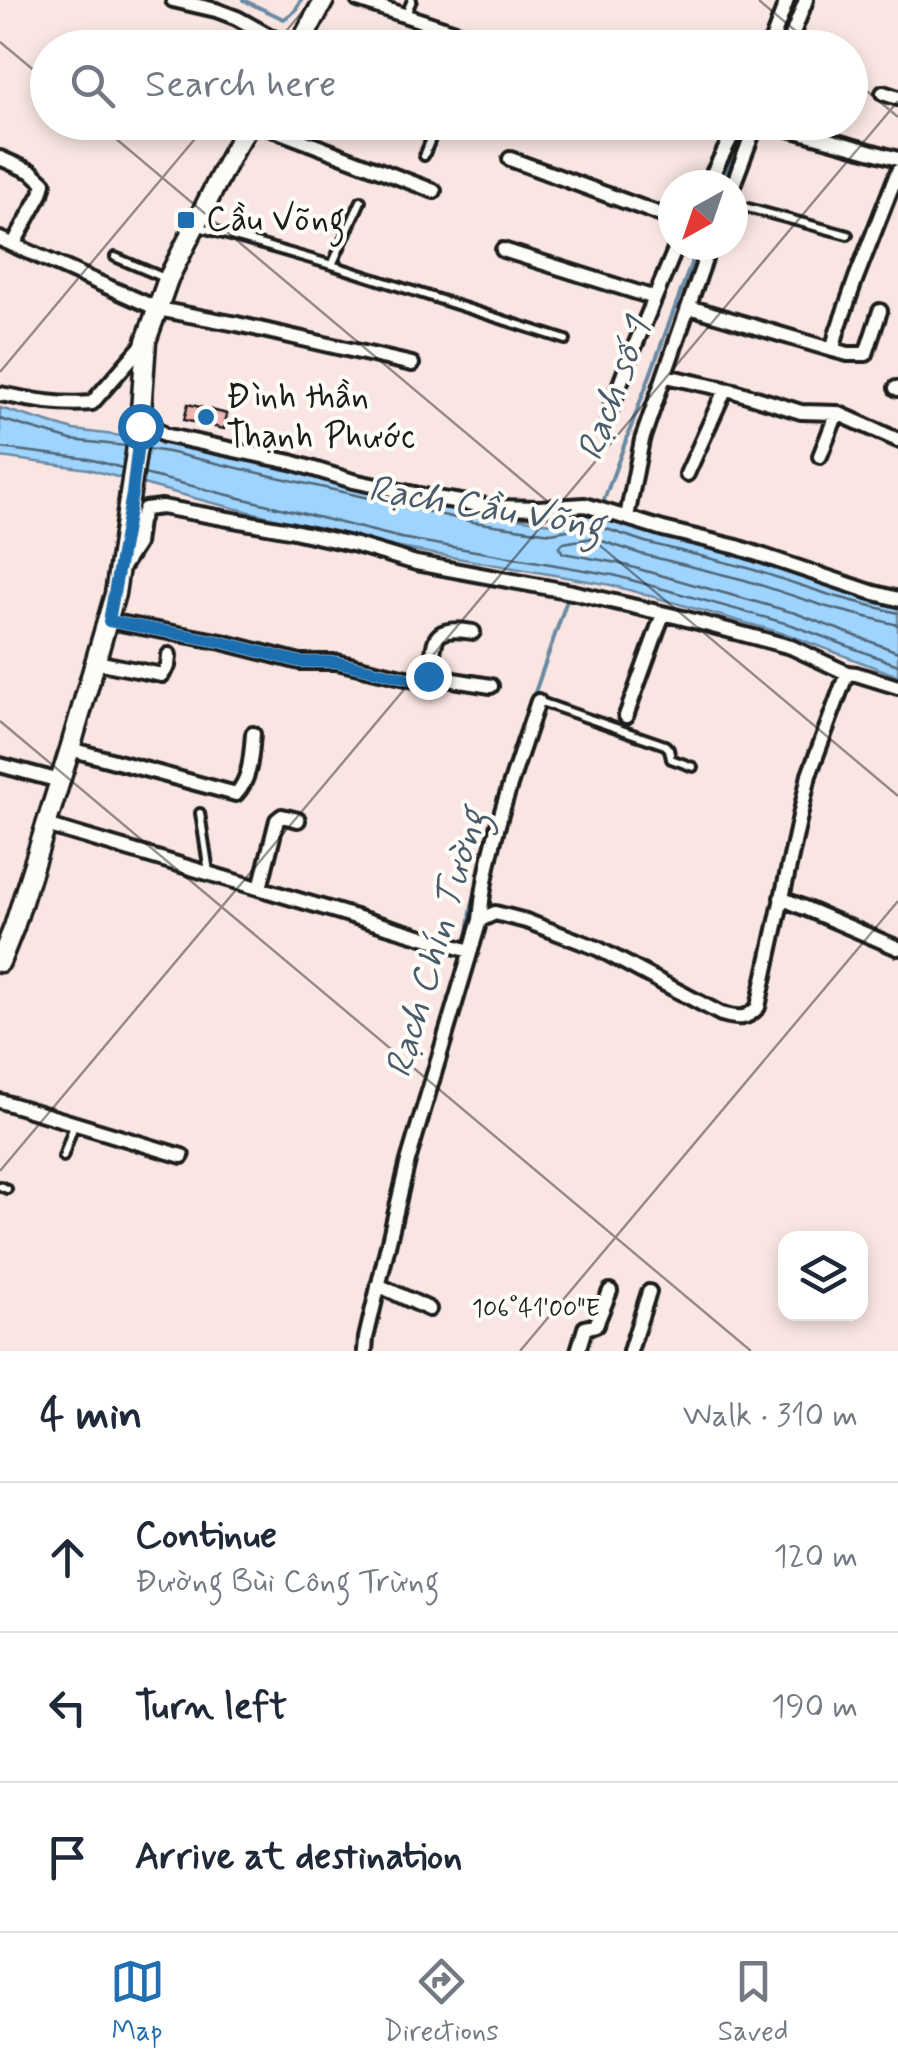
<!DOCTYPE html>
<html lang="en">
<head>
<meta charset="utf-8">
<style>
	:root { --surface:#fff; --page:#f2f2f3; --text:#1f2937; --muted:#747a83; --line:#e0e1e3; --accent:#1f6fb2 }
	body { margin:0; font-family:Mynerve,sans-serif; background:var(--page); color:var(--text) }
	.controls { position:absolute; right:30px; bottom:30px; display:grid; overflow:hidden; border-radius:20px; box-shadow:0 5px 15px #0003 }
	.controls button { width:90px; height:90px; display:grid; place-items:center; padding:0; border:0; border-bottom:2px solid var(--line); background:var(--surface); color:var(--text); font:50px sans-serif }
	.compass { position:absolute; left:658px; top:170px; width:90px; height:90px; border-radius:50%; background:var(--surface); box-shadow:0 5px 15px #0003; rotate:220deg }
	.stop { position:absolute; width:30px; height:30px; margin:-22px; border:8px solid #1f6fb2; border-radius:50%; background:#fff }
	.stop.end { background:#1f6fb2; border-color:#fff; box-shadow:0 2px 10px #0008 }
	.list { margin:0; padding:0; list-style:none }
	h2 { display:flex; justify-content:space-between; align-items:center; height:130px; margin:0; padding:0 40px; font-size:42px }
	h2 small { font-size:32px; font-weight:400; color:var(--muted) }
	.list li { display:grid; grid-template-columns:65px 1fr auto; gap:30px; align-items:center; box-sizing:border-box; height:150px; padding:0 40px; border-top:2px solid var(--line) }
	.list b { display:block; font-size:38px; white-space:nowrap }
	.list p { margin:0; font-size:32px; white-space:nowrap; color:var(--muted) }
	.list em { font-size:32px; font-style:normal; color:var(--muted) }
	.icon { flex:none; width:55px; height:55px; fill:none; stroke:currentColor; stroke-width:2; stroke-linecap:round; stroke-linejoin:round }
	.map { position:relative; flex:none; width:898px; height:1351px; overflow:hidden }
	.search { position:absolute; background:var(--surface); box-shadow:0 5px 15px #0003; left:30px; right:30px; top:30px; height:110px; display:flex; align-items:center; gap:25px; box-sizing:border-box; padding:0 35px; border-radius:55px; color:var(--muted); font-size:38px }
	.sheet { height:580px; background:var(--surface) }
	nav { display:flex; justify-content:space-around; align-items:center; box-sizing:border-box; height:140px; border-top:2px solid var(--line); background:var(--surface); font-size:28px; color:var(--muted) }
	nav a { display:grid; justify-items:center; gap:5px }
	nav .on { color:var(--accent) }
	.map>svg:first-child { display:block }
</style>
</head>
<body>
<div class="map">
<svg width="898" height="1351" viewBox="0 0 898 1351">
	<rect width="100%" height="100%" fill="#f9e6e2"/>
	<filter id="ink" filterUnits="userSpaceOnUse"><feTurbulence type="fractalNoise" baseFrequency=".01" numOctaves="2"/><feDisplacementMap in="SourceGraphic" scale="20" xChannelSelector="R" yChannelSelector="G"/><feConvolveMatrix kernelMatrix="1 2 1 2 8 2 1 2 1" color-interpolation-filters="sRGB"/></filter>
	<g filter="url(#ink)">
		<path fill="#9fd4fe" stroke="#6b8aa4" stroke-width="2.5" d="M0 408 74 430 170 442 475 512 551 523 582 516 596 515 648 532 751 559 898 604V676L789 635 611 585 400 548 209 502 88 469 0 457Z"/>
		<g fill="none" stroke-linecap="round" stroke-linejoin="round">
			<path stroke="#506676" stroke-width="2.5" d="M0 419 71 440 126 446
				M0 448 89 459 122 468
				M148 449 168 452 473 522 551 533 595 525 645 542 748 568 830 595 898 613
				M144 474 401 538 613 575 792 625 898 665
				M898 625 827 607 745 580 641 554 593 538 563 543 559 547 563 553 617 563 795 613 898 652"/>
			<path stroke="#6b8aa4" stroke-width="4" d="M243 0 284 19 295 11 301 0
				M777 48 797 0
				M721 185 747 122
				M601 508 698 245
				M532 701 568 597
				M433 1057 468 933 472 905 480 878
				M357 1351 381 1250"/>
		</g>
		<path fill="#f0b4b2" stroke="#1c1c1c" stroke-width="2.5" d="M188 404 227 414 224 429 184 420Z"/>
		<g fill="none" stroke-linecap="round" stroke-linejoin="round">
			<defs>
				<path id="lane" d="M406 14 412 0
					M424 156 438 122
					M733 204 848 235
					M196 226 332 265 566 340
					M115 257 167 279
					M332 265 361 201
					M538 701 665 745 669 749 671 759 693 767
					M200 813 209 872
					M63 1157 74 1125
					M0 1186 7 1189"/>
				<path id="street" d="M173 0 216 10 237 18 291 48
					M358 0 504 48
					M769 48 787 0
					M787 48 806 0
					M883 93 898 98
					M254 122 434 191
					M764 122 898 159
					M0 158 32 172 44 183 41 194 13 245
					M510 159 673 219
					M707 185 739 122
					M733 185 757 122
					M0 239 158 309 237 324 412 364
					M503 250 655 298
					M689 307 833 350
					M880 311 866 354H848L833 350 836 335 856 278 898 171
					M666 376 734 391 801 412 837 413 898 440
					M896 388 898 389
					M0 394C31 400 60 406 92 403L146 341
					M145 410 147 420 164 435 291 462 353 481 429 497 493 507 539 508 585 505 663 529 737 547 871 592 898 599
					M608 416 629 360 677 245
					M820 456 837 413
					M687 474 725 390
					M627 517 642 440 710 245
					M121 569 137 544 140 521 145 509 162 507 289 530 356 545 416 563 572 592 683 618 791 647 847 673 856 674 898 687
					M109 621 222 642 300 662H337L419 681C449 665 411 621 473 632
					M96 662 162 675 168 666 169 655
					M428 676 491 686
					M626 716 663 614
					M70 749 236 794C251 778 251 755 253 734
					M0 765 60 781
					M46 825 470 951
					M260 888 277 820 282 816 298 820
					M781 898 898 948
					M480 920 495 913 526 921 597 948 721 1014C738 1018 745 1021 758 1007L809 775 847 673
					M0 1101 182 1156
					M378 1285 429 1309
					M365 1351 366 1338 408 1161 480 920C486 845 515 772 538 701
					M578 1351 585 1328 596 1325 610 1291
					M630 1351 649 1292"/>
				<path id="secondary" d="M298 48 324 0
					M0 962 14 927 70 749 115 594 140 426 146 341 168 279 233 151 251 122"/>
			</defs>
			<use href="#lane" stroke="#1c1c1c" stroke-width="14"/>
			<use href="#street" stroke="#1c1c1c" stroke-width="20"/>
			<use href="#secondary" stroke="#1c1c1c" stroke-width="25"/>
			<use href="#lane" stroke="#fdfcf7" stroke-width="6"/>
			<use href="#street" stroke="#fdfcf7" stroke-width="12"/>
			<use href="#secondary" stroke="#fdfcf7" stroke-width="18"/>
		</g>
	</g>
	<g fill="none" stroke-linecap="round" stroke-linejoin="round" filter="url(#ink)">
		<path stroke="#1f6fb2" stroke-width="12" d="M140 426 132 494 109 621 222 642 300 662H336L419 681 428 676"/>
	</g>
	<path fill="none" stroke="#1c1c1c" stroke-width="2.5" stroke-opacity="0.45" d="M759 0 816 48M0 42 48 82M272 48 312 0M850 77 898 117M96 122 898 796M0 372 209 122M0 721 751 1351M0 1171 898 101M520 1351 898 901"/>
	<g fill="#1f6fb2" stroke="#fdfcf7" stroke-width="4">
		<rect x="176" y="210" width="20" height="20" rx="5"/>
		<circle cx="206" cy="417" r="10"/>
	</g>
	<g text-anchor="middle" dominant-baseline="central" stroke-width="8" stroke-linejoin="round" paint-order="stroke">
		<g font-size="35" fill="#1c1c1c" stroke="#fdfcf7" text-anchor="start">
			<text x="206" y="220">Cầu Võng</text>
			<text x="226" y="397">Đình thần<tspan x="226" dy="40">Thạnh Phước</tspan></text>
		</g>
		<g font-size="38" font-style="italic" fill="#4a5c6b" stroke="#fdfcf7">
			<text transform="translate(615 390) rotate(-70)">Rạch số 1</text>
			<text transform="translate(486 508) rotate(9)">Rạch Cầu Võng</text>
			<text transform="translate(437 943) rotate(-74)">Rạch Chín Tường</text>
		</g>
	</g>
	<g font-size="25" text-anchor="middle" fill="#1c1c1c" stroke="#fdfcf7" stroke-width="8" stroke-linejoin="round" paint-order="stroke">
		<text x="536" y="1316">106°41'00"E</text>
	</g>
</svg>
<div class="controls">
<button><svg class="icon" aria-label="layers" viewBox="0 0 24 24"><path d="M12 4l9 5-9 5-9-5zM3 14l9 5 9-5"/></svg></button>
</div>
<svg class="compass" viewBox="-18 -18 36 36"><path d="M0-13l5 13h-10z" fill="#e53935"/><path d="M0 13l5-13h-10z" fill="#747a83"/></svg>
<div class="stop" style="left:140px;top:426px"></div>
<div class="stop end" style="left:428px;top:676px"></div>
<div class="search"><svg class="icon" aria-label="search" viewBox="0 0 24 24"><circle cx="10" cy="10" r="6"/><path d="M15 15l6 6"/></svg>Search here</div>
</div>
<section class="sheet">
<h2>4 min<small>Walk · 310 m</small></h2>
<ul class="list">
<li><svg class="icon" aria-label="ahead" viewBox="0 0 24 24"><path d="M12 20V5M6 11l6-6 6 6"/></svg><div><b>Continue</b><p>Đường Bùi Công Trừng</p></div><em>120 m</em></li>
<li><svg class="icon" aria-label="left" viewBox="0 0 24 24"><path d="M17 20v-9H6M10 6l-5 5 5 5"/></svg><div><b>Turn left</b></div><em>190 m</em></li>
<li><svg class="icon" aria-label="arrive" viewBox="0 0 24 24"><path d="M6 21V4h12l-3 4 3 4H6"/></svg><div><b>Arrive at destination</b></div></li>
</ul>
</section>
<nav>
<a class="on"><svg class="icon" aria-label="map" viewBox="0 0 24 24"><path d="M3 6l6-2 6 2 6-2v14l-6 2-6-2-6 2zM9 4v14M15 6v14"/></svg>Map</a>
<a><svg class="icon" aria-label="directions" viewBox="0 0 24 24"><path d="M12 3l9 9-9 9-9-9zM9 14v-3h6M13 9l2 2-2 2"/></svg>Directions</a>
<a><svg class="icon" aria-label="saved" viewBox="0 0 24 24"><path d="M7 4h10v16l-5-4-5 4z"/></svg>Saved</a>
</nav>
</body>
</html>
